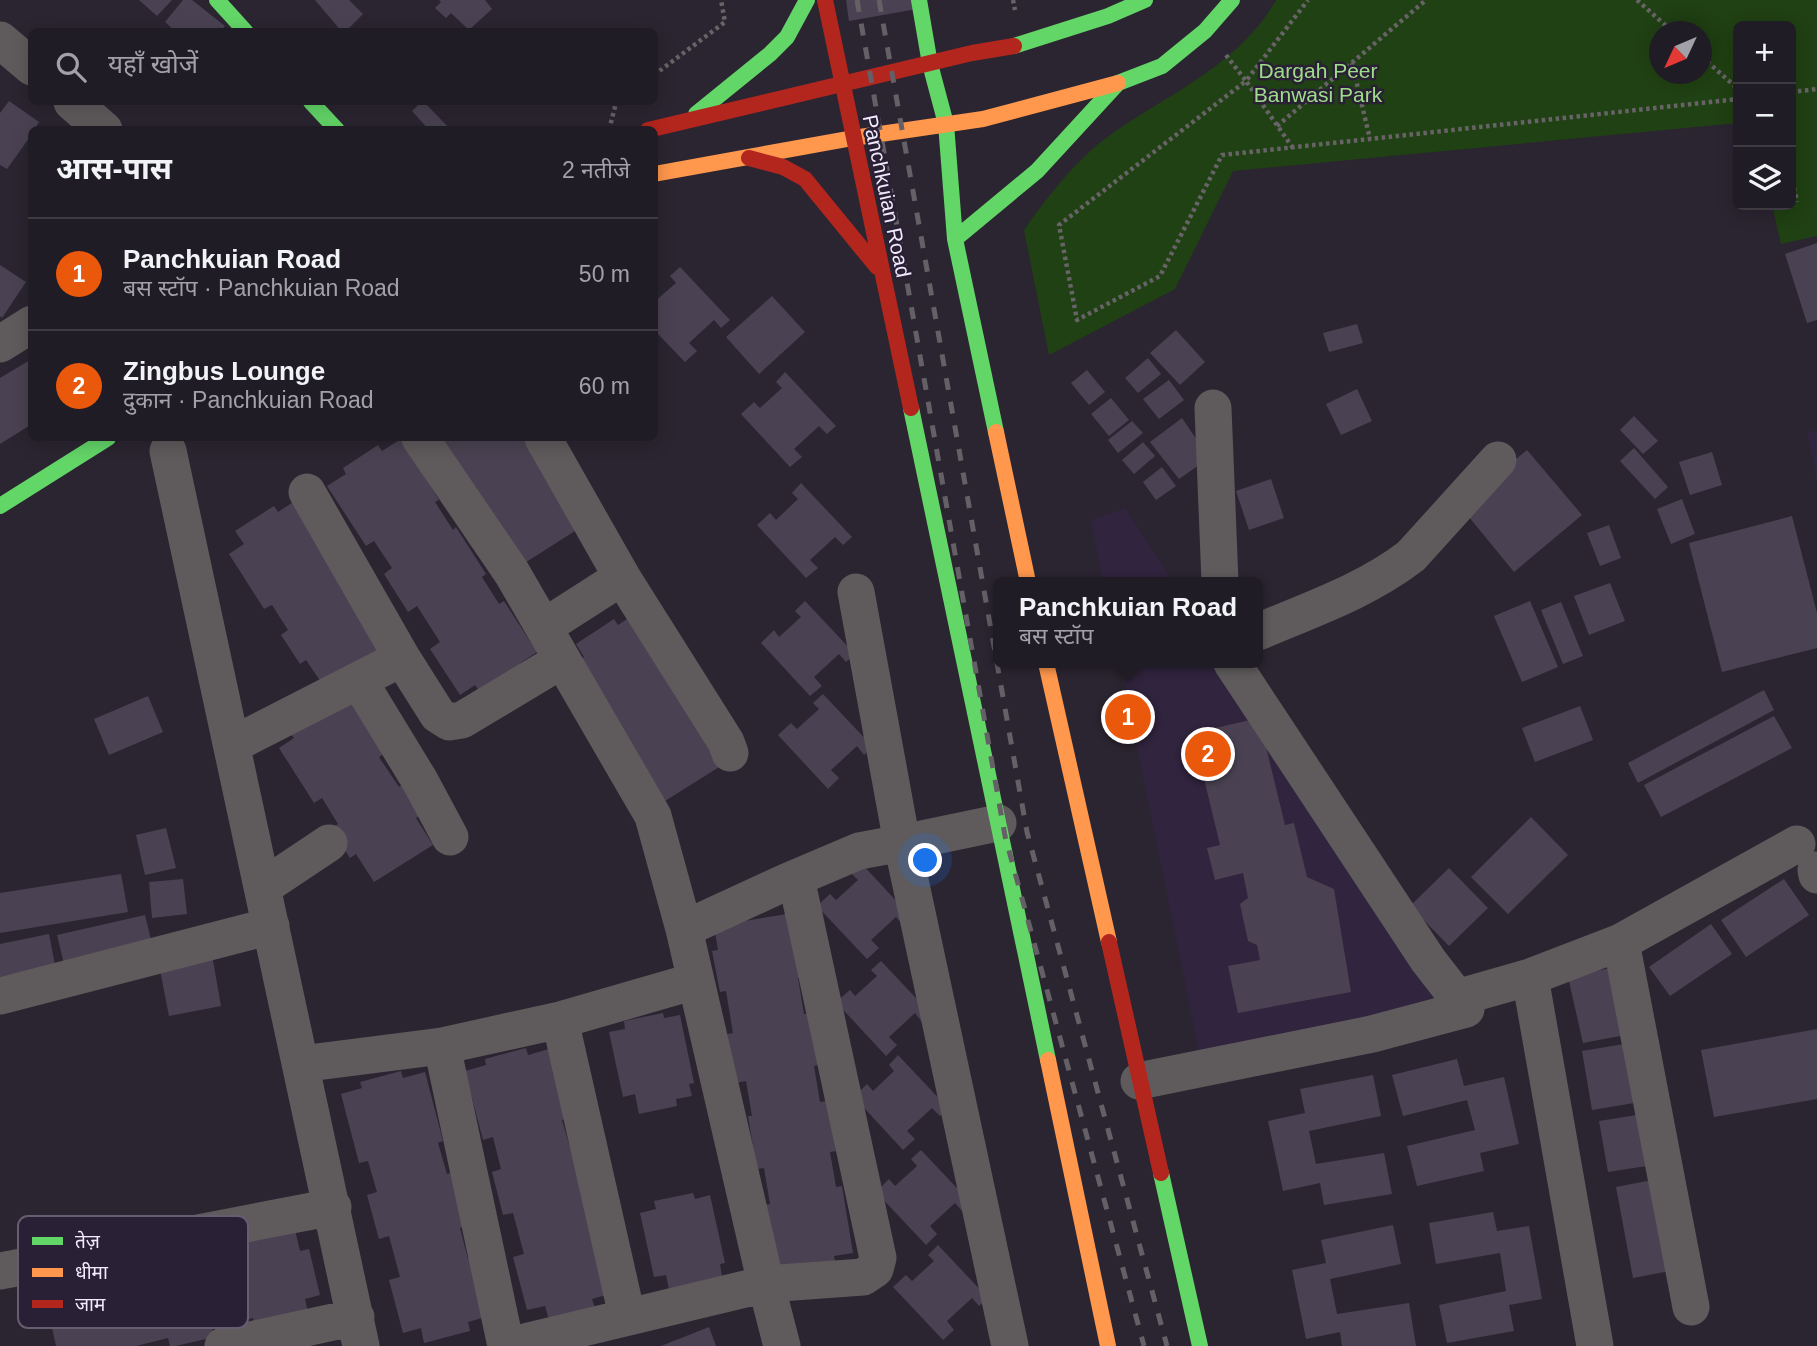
<!DOCTYPE html>
<html lang="hi">
<head>
<meta charset="utf-8">
<style>
	:root { --surface:#201c25; --page:#28252d; --text:#f1f3f6; --muted:#a2a1a7; --line:#3d3a42; --accent:#ea580c }
	body { margin:0; font-family:Helvetica,"Noto Sans Devanagari",sans-serif; background:var(--page); color:var(--text) }
	.controls { position:absolute; right:21px; top:21px; display:grid; overflow:hidden; border-radius:10px; box-shadow:0 4px 18px #0003 }
	.controls button { width:63px; height:63px; display:grid; place-items:center; padding:0; border:0; border-bottom:2px solid var(--line); background:var(--surface); color:var(--text); font:35px sans-serif }
	.compass { position:absolute; left:1649px; top:21px; width:63px; height:63px; border-radius:50%; background:var(--surface); box-shadow:0 4px 18px #0003; rotate:226deg }
	.you { position:absolute; left:926px; top:861px; width:24px; height:24px; margin:-18px; border:5px solid #fff; border-radius:50%; background:#1a73e8; box-shadow:0 0 0 10px #1a73e833 }
	.badge { display:grid; place-items:center; width:46px; height:46px; border-radius:50%; background:var(--accent); color:#fff; font-size:23px; font-weight:700 }
	.pin { position:absolute; translate:-50% -50%; border:4px solid #fff; box-shadow:0 2px 7px #0006 }
	.popup { position:absolute; left:993px; top:577px; width:270px; height:91px; box-sizing:border-box; display:grid; place-content:center; border-radius:10px; background:var(--surface); filter:drop-shadow(0 2px 5px #0005); font-size:23px; white-space:nowrap; color:var(--muted) }
	.popup b { font-size:26px; color:var(--text) }
	.popup::after { content:''; position:absolute; left:50%; top:100%; margin-left:-14px; border:14px solid transparent; border-top-color:var(--surface) }
	.list { margin:0; padding:0; list-style:none }
	h2 { display:flex; justify-content:space-between; align-items:center; height:91px; margin:0; padding:0 28px; font-size:30px }
	h2 small { font-size:23px; font-weight:400; color:var(--muted) }
	.list li { display:grid; grid-template-columns:46px 1fr auto; gap:21px; align-items:center; box-sizing:border-box; height:112px; padding:0 28px; border-top:2px solid var(--line) }
	.list b { display:block; font-size:26px; white-space:nowrap }
	.list p { margin:0; font-size:23px; white-space:nowrap; color:var(--muted) }
	.list em { font-size:23px; font-style:normal; color:var(--muted) }
	.icon { flex:none; width:38px; height:38px; fill:none; stroke:currentColor; stroke-width:2; stroke-linecap:round; stroke-linejoin:round }
	.map { position:relative; flex:none; width:1817px; height:1346px; overflow:hidden }
	.search { position:absolute; background:var(--surface); box-shadow:0 4px 18px #0003; left:28px; top:28px; width:630px; height:77px; display:flex; align-items:center; gap:18px; box-sizing:border-box; padding:0 24px; border-radius:10px; color:var(--muted); font-size:26px }
	.panel { position:absolute; background:var(--surface); box-shadow:0 4px 18px #0003; left:28px; top:126px; width:630px; height:315px; border-radius:10px }
	.map>svg:first-child { display:block }
</style>
</head>
<body>
<div class="map">
<svg width="1817" height="1346" viewBox="0 0 1817 1346">
	<rect width="100%" height="100%" fill="#2b2531"/>
	<path fill="#30243e" d="M1817 430V483L1807 432Z
		M1125 508 1173 582H1103L1091 520Z
		M1120 663H1225L1445 1003 1199 1051Z"/>
	<path fill="#204113" fill-rule="evenodd" d="M1276 0H1817V236L1781 244 1772 205H1791V26H1738V123L1233 171 1175 289 1049 355 1024 230C1045 200 1073 164 1102 141 1162 96 1238 68 1276 0ZM1660 32H1702V74H1660Z"/>
	<path fill="#4a4252" d="M139 0H172L157 16Z
		M183 0H192L225 26 220 32H176L165 22Z
		M315 0H349L363 14 345 32H342Z
		M439 0H485L492 9 469 30 451 13 446 18 435 8 441 2Z
		M846 0H915L917 9 849 21Z
		M9 101 39 122 34 130H32V134L7 169 0 165V113Z
		M421 102H424L451 130H429L412 111Z
		M1817 243V320L1807 323 1785 254Z
		M0 265 26 282 2 318 0 316Z
		M680 267 730 320 721 328 714 320 689 343 697 351 685 362 654 330V302L676 283 670 276Z
		M772 296 805 332 759 374 726 337Z
		M1357 324 1363 343 1329 352 1323 333Z
		M1176 330 1205 362 1180 385 1150 353Z
		M1148 358 1161 374 1138 393 1125 378Z
		M30 360 32 424 0 444V378Z
		M1087 370 1105 392 1089 405 1071 383Z
		M785 372 836 426 827 434 819 426 794 449 802 457 790 467 741 414 754 402 760 408 782 388 776 382Z
		M1169 380 1184 400 1159 419 1143 399Z
		M1357 389 1372 421 1341 435 1326 404Z
		M1111 398 1129 420 1109 436 1091 414Z
		M1634 416 1658 441 1643 454 1620 430Z
		M1182 418 1209 458 1179 479 1150 442Z
		M1132 421 1143 433 1118 453 1108 440Z
		M428 438H531L525 442 578 529 520 566Z
		M401 439 439 500 435 502 453 530 456 527 486 574 482 577 499 604 504 601 537 652 519 664 523 672 483 697 475 685 460 695 430 649 440 642 417 606 408 612 384 574 392 568 374 541 366 546 327 486 346 474 343 468 378 445 382 451Z
		M1143 442 1155 456 1134 474 1122 460Z
		M1634 448 1668 487 1655 499 1620 461Z
		M1527 450 1582 515 1514 572 1460 506Z
		M1712 452 1722 485 1690 495 1679 462Z
		M1162 467 1176 486 1156 500 1143 482Z
		M1271 479 1284 518 1249 530 1236 491Z
		M801 483 852 537 843 545 835 537 810 560 818 568 806 578 757 525 770 513 776 520 798 499 792 493Z
		M298 499 383 651 325 688 306 660 300 664 281 635 288 630 272 605 264 609 229 554 244 544 235 531 274 506 278 512Z
		M1682 499 1695 534 1671 544 1657 509Z
		M1792 516 1817 613V648L1722 672 1689 543Z
		M1609 525 1621 558 1600 566 1587 533Z
		M1610 583 1625 621 1589 635 1574 596Z
		M805 601 855 654 846 662 839 654 814 677 822 686 810 696 761 643 774 630 779 637 801 617 795 611Z
		M1530 601 1558 667 1522 682 1494 616Z
		M1561 602 1583 656 1563 664 1541 610Z
		M638 612 724 764 665 801 570 666 584 657 576 644 614 619 618 625Z
		M1764 690 1774 710 1638 783 1628 763Z
		M348 693 386 753 379 757 399 787 405 783 425 812 416 818 433 845 374 882 356 854 350 858 331 829 338 824 322 798 314 803 279 748 294 738 285 725Z
		M823 694 873 747 864 755 857 746 831 770 839 778 828 789 778 735 791 723 797 729 819 709 813 703Z
		M148 696 163 732 109 755 94 719Z
		M1580 706 1593 740 1535 762 1522 728Z
		M1774 716 1792 748 1661 817 1644 785Z
		M1259 718 1285 825 1294 823 1307 877 1334 889 1351 992 1238 1013 1228 966 1260 960 1257 945 1248 941 1240 904 1248 898 1243 873 1215 880 1207 848 1220 845 1193 733Z
		M1531 817 1568 855 1508 914 1471 877Z
		M166 828 176 868 145 875 136 835Z
		M862 864 912 918 904 926 896 917 871 940 879 948 867 959 817 906 830 894 836 900 858 880 852 874Z
		M1449 868 1488 908 1449 946 1410 906Z
		M121 874 128 912 0 933V893Z
		M183 879 187 914 152 918 149 882Z
		M1784 879 1809 915 1746 957 1721 920Z
		M787 914 802 977 798 978 804 1014H809L818 1065 814 1066 820 1102 827 1101 836 1151 830 1152 836 1187 842 1186 853 1253 834 1256 836 1266 774 1268 764 1205 770 1204 764 1168 757 1169 748 1116H752L746 1081 736 1083 727 1034 733 1033 726 991 720 992 712 951 718 950 714 926Z
		M145 915 153 948 65 968 57 935Z
		M1711 924 1732 954 1670 996 1649 967Z
		M49 934 55 965 0 977V944Z
		M212 955 221 1006 169 1016 159 965Z
		M881 961 931 1014 922 1022 915 1013 889 1037 897 1045 886 1056 836 1002 850 990 855 996 877 976 871 970Z
		M1610 968 1625 1035 1583 1043 1568 977Z
		M663 1013 664 1018 680 1015 694 1083 689 1084 692 1096 676 1099 677 1106 639 1114 635 1094 623 1097 609 1032 625 1029 624 1021Z
		M1817 1029V1099L1714 1117 1701 1050Z
		M1630 1043 1640 1102 1592 1110 1582 1051Z
		M526 1048 528 1055 549 1049 568 1118 562 1120 571 1151 575 1150 613 1293 592 1299 595 1308 549 1320 545 1306 527 1310 513 1257 524 1254 513 1213 503 1215 492 1172 501 1169 493 1137 483 1140 465 1071 486 1065 485 1059Z
		M898 1055 948 1108 940 1116 932 1108 907 1131 915 1139 903 1150 854 1097 867 1084 873 1091 894 1071 889 1065Z
		M1457 1059 1464 1086 1504 1077 1519 1144 1480 1153 1484 1171 1417 1186 1407 1146 1475 1130 1467 1100 1403 1116 1392 1075Z
		M401 1071 403 1078 425 1072 443 1141 438 1143 447 1174 451 1173 465 1227 460 1228 468 1259 473 1257 489 1316 468 1322 470 1331 424 1343 421 1328 403 1333 389 1280 400 1277 389 1236 379 1239 367 1195 377 1192 368 1161 359 1163 341 1094 362 1088 360 1082Z
		M1373 1075 1381 1116 1309 1131 1316 1164 1384 1153 1392 1194 1324 1205 1320 1183 1283 1191 1268 1121 1305 1113 1300 1089Z
		M1643 1114 1653 1165 1608 1172 1599 1121Z
		M921 1150 971 1203 962 1211 955 1203 930 1226 937 1234 926 1245 876 1192 889 1179 895 1186 917 1166 911 1159Z
		M1663 1178 1680 1269 1633 1278 1616 1187Z
		M693 1193 695 1199 710 1195 725 1263 720 1264 722 1276 670 1294 666 1275 654 1277 640 1213 656 1209 654 1201Z
		M1493 1212 1497 1231 1529 1226 1542 1299 1509 1305 1514 1331 1447 1343 1439 1305 1506 1291 1500 1253 1436 1264 1429 1223Z
		M1393 1225 1401 1264 1330 1279 1337 1314 1409 1303 1416 1346H1342L1340 1332 1306 1339 1292 1270 1326 1263 1321 1240Z
		M295 1230 300 1251 309 1249 320 1295 305 1299 309 1317 256 1329 253 1318 212 1328 214 1337 176 1346H170L168 1338 136 1346H56L48 1309 54 1307 49 1285 118 1269 120 1275 152 1267 150 1263 204 1251 205 1256 237 1249 236 1244Z
		M938 1245 988 1298 979 1306 972 1298 947 1321 954 1330 943 1340 893 1287 906 1275 912 1281 934 1261 928 1255Z
		M709 1327 716 1346H661Z"/>
	<g fill="none" stroke-linecap="round" stroke-linejoin="round">
		<path stroke="#676367" stroke-width="4.5" stroke-dasharray="3.5 3.5" stroke-linecap="butt" d="M1013 0 1015 10
			M1637 0 1673 32
			M1226 55 1246 81 1059 225 1077 320 1160 276 1222 155 1738 99
			M1702 57 1738 89
			M1352 63 1370 139
			M654 75 725 22 721 0
			M1791 92 1817 89
			M1277 126 1426 0
			M609 130 616 103 619 102
			M1293 148 1246 81 1308 0
			M1791 174 1797 202"/>
		<path stroke="#5f5b5d" stroke-width="37" d="M0 40 32 67
			M72 102 104 130
			M0 344 32 324
			M1213 408 1220 582
			M420 438 512 573 653 816 684 929 766 1284 863 1277 875 1269 878 1258 799 892 793 884 786 882 684 929
			M543 438 622 577 544 627
			M168 451 361 1346
			M307 492 402 658 438 715 449 722 462 720 562 660
			M622 577 726 742 730 753
			M856 592 902 843 998 823
			M1258 632C1309 610 1366 591 1411 556L1498 460
			M1232 663 1428 960 1466 1009
			M359 681 420 781 450 837
			M232 745 402 658
			M1816 870 1817 875
			M786 882 859 851 902 843 1010 1346
			M263 887 329 843
			M1621 942 1691 1307
			M0 996 271 926
			M560 1020 627 1316
			M442 1046 506 1346
			M301 1064 442 1046 560 1020 695 981
			M1139 1081 1372 1034 1466 1009 1467 995 1530 977
			M0 1271 333 1207
			M223 1346 356 1317
			M508 1346 766 1284 782 1346
			M1595 1346 1530 977 1621 942 1797 844"/>
		<path stroke="#63d668" stroke-width="16" d="M217 0 246 32
			M919 0 930 64 946 124 955 239 996 432
			M1014 46 1108 16 1145 0
			M311 102 337 130
			M696 114 770 54 787 37 807 0
			M955 239 1037 171 1118 83 1162 66 1205 31 1232 0
			M911 408 1048 1060
			M0 506 108 438
			M1161 1173 1200 1346"/>
		<path stroke="#ff974d" stroke-width="16" d="M654 174 853 138 983 119 1118 83
			M996 432 1028 582
			M1046 663 1109 942
			M1048 1060 1108 1346"/>
		<path stroke="#b3261e" stroke-width="16" d="M825 0 911 408
			M648 130 972 53 1014 46
			M749 158 783 167 805 179 877 267
			M1109 942 1161 1173"/>
		<path stroke="#646066" stroke-width="5" stroke-dasharray="12 12" stroke-linecap="butt" d="M857 0 1005 836 1144 1346
			M879 0 1027 832 1167 1346"/>
	</g>
	<g text-anchor="middle" dominant-baseline="central" stroke-width="5" stroke-linejoin="round" paint-order="stroke">
		<g font-size="21" fill="#9fdc8a" stroke="#2a2036">
			<text x="1318" y="70">Dargah Peer<tspan x="1318" dy="24">Banwasi Park</tspan></text>
		</g>
		<g font-size="21" fill="#f1ebfb" stroke="#2a2036">
			<text transform="translate(887 196) rotate(78)">Panchkuian Road</text>
		</g>
	</g>
	<rect x="18" y="1216" width="230" height="112" rx="10" fill="#2a2036" stroke="#665d71" stroke-width="2"/>
	<rect x="32" y="1237" width="31" height="8" fill="#63d668"/>
	<rect x="32" y="1268" width="31" height="9" fill="#ff974d"/>
	<rect x="32" y="1300" width="31" height="8" fill="#b3261e"/>
	<g font-size="19" fill="#f1ebfb">
		<text x="75" y="1248">तेज़</text>
		<text x="75" y="1279">धीमा</text>
		<text x="75" y="1311">जाम</text>
	</g>
</svg>
<div class="controls">
<button>+</button>
<button>−</button>
<button><svg class="icon" aria-label="layers" viewBox="0 0 24 24"><path d="M12 4l9 5-9 5-9-5zM3 14l9 5 9-5"/></svg></button>
</div>
<svg class="compass" viewBox="-18 -18 36 36"><path d="M0-13l5 13h-10z" fill="#e53935"/><path d="M0 13l5-13h-10z" fill="#a2a1a7"/></svg>
<div class="you"></div>
<div class="pin badge" style="left:1128px;top:717px">1</div>
<div class="popup"><b>Panchkuian Road</b>बस स्टॉप</div>
<div class="pin badge" style="left:1208px;top:754px">2</div>
<div class="search"><svg class="icon" aria-label="search" viewBox="0 0 24 24"><circle cx="10" cy="10" r="6"/><path d="M15 15l6 6"/></svg>यहाँ खोजें</div>
<section class="panel">
<h2>आस-पास<small>2 नतीजे</small></h2>
<ul class="list">
<li><span class="badge">1</span><div><b>Panchkuian Road</b><p>बस स्टॉप · Panchkuian Road</p></div><em>50 m</em></li>
<li><span class="badge">2</span><div><b>Zingbus Lounge</b><p>दुकान · Panchkuian Road</p></div><em>60 m</em></li>
</ul>
</section>
</div>
</body>
</html>
